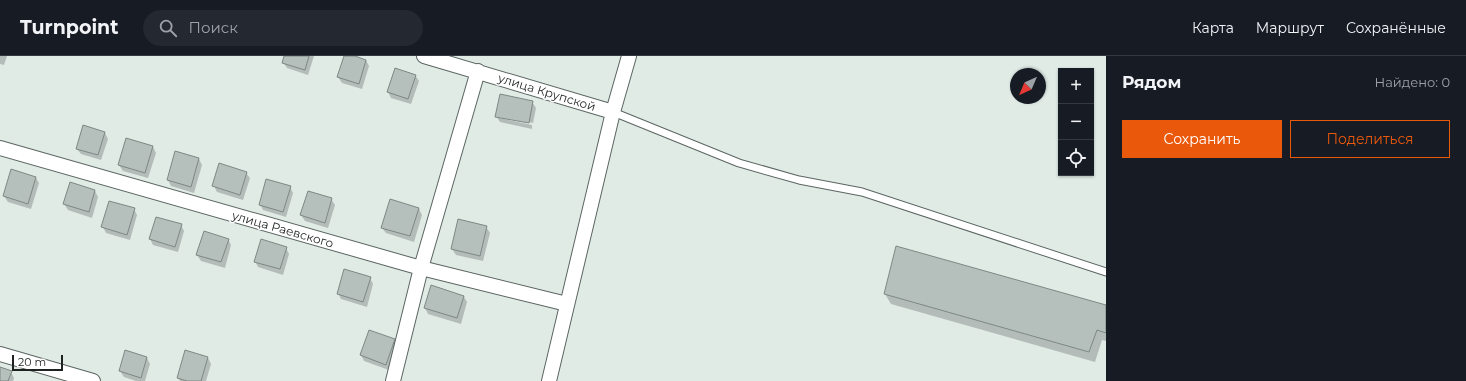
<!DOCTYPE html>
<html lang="ru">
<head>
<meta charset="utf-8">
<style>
	:root { --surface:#171b24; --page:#242831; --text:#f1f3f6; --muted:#9ea1a6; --line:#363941; --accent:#ea580c }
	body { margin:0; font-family:Montserrat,sans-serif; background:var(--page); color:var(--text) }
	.controls { position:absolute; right:12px; top:12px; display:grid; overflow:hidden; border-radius:0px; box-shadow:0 1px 3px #0004 }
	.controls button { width:36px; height:36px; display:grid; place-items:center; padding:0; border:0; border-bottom:1px solid var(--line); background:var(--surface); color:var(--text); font:20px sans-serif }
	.compass { position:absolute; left:1010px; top:12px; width:36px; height:36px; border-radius:50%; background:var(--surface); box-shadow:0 1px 3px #0004; rotate:224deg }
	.scale { position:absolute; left:12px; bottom:10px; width:51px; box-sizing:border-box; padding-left:4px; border:2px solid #1e2220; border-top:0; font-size:11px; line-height:14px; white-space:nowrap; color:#1e2220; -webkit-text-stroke:3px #fff; paint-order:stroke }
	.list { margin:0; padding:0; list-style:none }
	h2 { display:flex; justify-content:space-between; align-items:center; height:52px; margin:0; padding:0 16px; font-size:17px }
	h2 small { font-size:13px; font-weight:400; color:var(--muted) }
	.actions { display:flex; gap:8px; padding:12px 16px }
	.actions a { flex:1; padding:9px 0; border:1px solid var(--accent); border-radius:0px; text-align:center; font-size:14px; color:var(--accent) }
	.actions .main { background:var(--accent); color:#fff }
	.icon { flex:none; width:22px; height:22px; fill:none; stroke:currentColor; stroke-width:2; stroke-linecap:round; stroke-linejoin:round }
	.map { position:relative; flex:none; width:1106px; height:325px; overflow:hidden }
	header { display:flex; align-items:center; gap:24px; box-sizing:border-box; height:56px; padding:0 20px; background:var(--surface); border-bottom:1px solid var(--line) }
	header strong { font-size:19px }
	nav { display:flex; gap:22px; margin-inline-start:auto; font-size:14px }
	.search { width:280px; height:36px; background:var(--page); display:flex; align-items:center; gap:10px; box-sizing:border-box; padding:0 14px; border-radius:22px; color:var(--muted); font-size:15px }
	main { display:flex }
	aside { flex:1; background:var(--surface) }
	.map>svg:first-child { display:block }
</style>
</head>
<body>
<header>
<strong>Turnpoint</strong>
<div class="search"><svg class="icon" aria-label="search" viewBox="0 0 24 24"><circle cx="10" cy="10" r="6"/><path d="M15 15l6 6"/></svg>Поиск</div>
<nav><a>Карта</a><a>Маршрут</a><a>Сохранённые</a></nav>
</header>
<main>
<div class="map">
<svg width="1106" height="325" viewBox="0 0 1106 325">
	<rect width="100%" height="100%" fill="#e0ebe6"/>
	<path fill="#0003" d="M0 0H7L4 9 0 8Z
		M285 0H314L308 19 287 12 283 6Z
		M345 0H352L366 4 369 10 362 33 342 27 338 21Z
		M415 19 419 25 411 48 391 42 388 36Z
		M532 46 536 52 533 67 499 60V62L532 69V73L500 66 496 60Z
		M105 77 108 83 101 104 81 98 77 93Z
		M153 91 156 97 148 122 123 115 119 109Z
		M176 96 199 103 202 109 194 137 171 130 168 124Z
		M246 117 250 122 243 144 217 136 214 130Z
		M36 122 39 127 31 153 8 146 4 140Z
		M70 127 95 135 98 141 92 162 68 154 64 148Z
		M290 131 293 137 286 161 263 154 260 148Z
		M331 143 335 149 328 172 305 165 301 159Z
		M134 153 137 159 130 184 106 177 103 171Z
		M419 153 422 159 414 186 386 177 382 172Z
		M156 162 181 169 184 175 178 196 153 189 150 183Z
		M486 171 490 177 483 205 456 199 452 193Z
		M228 183 231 189 225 212 201 205 197 199Z
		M286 192 289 198 283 219 258 211 255 205Z
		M370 222 373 228 367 251 341 243 338 237Z
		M885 238 1106 251V285L1102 284 1095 306 891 248Z
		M464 241 467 246 461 268 428 258 425 252Z
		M394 284 398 289 389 314 364 305 361 299Z
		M126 296 147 302 150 308 145 325H136L124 321 120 315Z
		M186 296 208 302 211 308 206 325H180L178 322Z
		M0 312 11 316 14 322 13 325H0Z"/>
	<path fill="#b5c0bc" stroke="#7d8884" d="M284 0H309L305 14 282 7Z
		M344 0H355L366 4 359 28 337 21Z
		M395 12 416 19 408 43 387 36Z
		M500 38 533 45 529 67 495 61Z
		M83 69 105 76 98 99 76 93Z
		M126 82 153 90 145 117 118 109Z
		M175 95 199 102 191 131 167 124Z
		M219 107 247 116 240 139 212 130Z
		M11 113 36 121 28 148 3 140Z
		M266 123 291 130 283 156 259 149Z
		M70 126 95 134 89 156 63 148Z
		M308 135 332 142 325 167 300 159Z
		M390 143 419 152 410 180 381 172Z
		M109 145 135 152 127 179 101 171Z
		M156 161 182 168 175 191 149 183Z
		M458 163 487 170 480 200 451 193Z
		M204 175 229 183 221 206 196 199Z
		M261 183 287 191 280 213 254 206Z
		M896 190 1106 249V277L1097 274 1089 296 884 238Z
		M344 213 371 221 363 246 337 238Z
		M431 229 464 240 457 262 424 252Z
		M369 274 395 283 386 309 360 299Z
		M125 294 147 301 141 322 119 315Z
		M185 294 208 301 201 325H187L177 322Z
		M0 311 12 315 8 325H0Z"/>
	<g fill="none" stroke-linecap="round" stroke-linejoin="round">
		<defs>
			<path id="lane" d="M613 56 739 107 799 124 862 136 1106 216"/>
			<path id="street" d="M424 0 613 56
				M0 92 421 212 567 248
				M0 298 93 325
				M393 325 421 212 478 15
				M549 325 613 56 629 0"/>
		</defs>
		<use href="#lane" stroke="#5b6561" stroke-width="9"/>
		<use href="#street" stroke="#5b6561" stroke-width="16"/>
		<use href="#lane" stroke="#fff" stroke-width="7"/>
		<use href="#street" stroke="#fff" stroke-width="14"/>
	</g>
	<g text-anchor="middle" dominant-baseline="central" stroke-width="3" stroke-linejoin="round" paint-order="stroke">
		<g font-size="12" fill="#1e2220" stroke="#fff">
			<text transform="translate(547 36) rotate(17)">улица Крупской</text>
			<text transform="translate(283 173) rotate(16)">улица Раевского</text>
		</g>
	</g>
</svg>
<div class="controls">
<button>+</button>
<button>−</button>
<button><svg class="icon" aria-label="locate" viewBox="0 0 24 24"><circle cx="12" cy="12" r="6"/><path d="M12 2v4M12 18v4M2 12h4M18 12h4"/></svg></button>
</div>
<svg class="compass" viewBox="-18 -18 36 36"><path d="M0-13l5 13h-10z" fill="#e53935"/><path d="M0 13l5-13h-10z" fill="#9ea1a6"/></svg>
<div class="scale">20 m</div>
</div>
<aside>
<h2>Рядом<small>Найдено: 0</small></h2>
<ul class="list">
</ul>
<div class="actions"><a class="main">Сохранить</a><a>Поделиться</a></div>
</aside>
</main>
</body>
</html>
